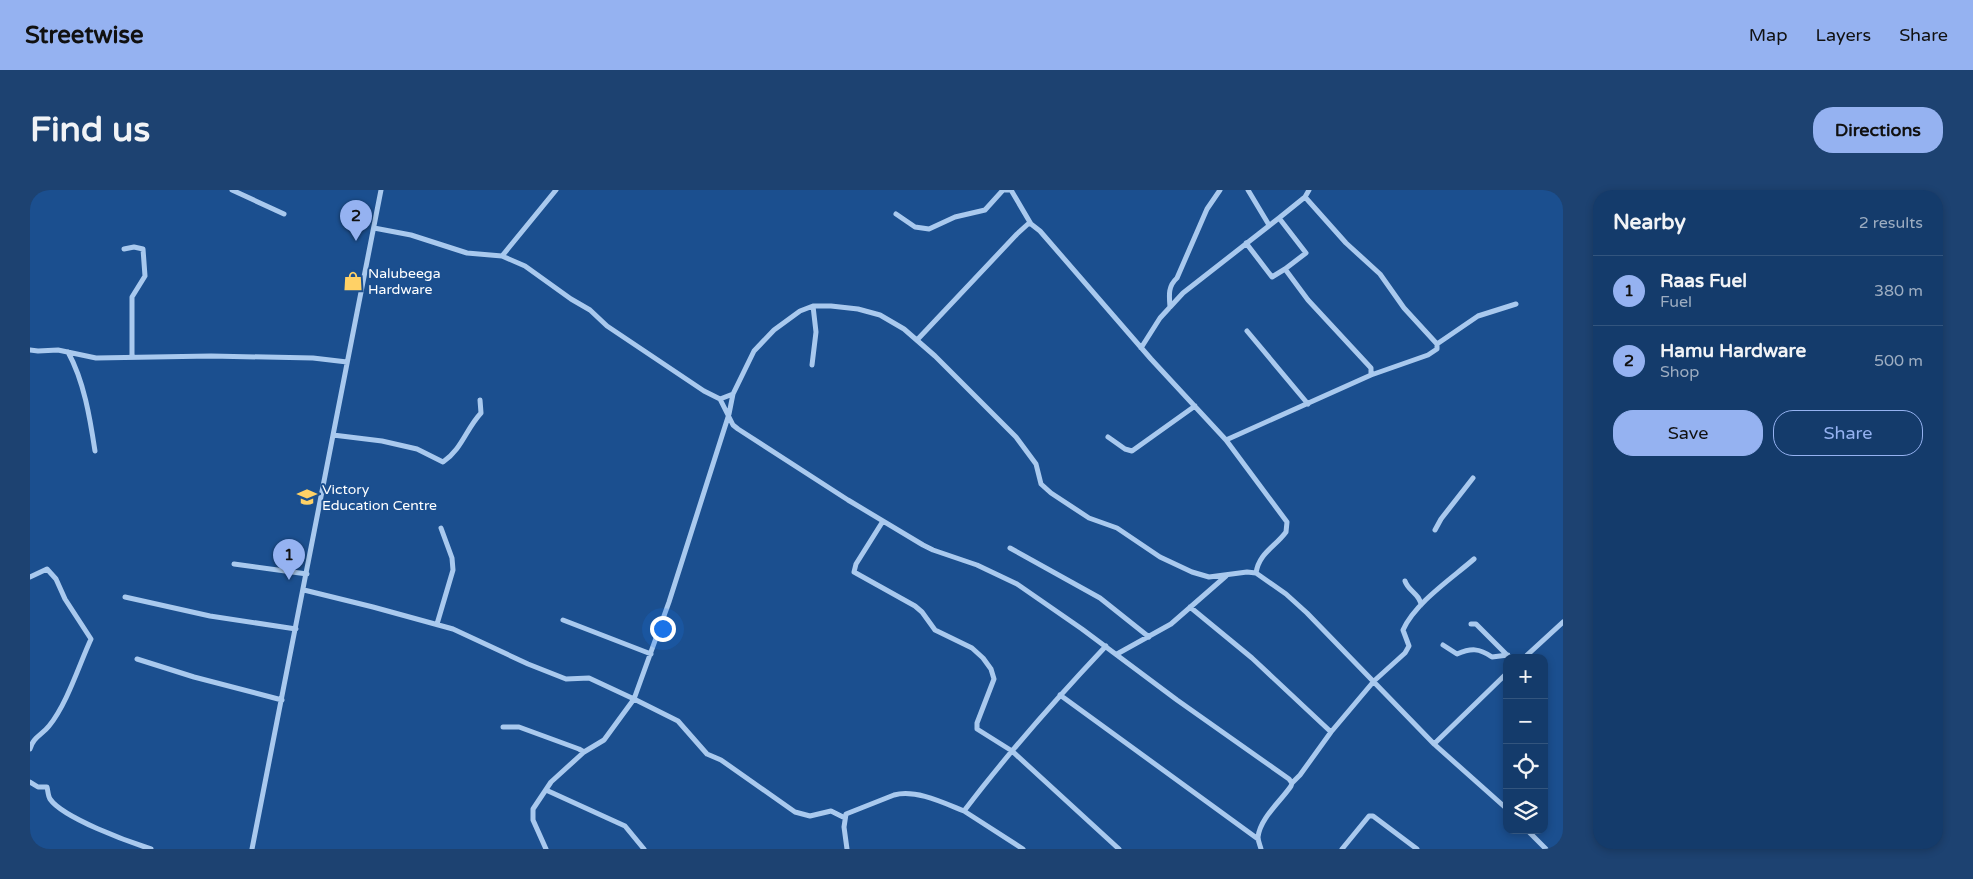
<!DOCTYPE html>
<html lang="en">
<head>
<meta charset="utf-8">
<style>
	:root { --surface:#143b6b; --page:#1d4271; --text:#f1f3f6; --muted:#9dadc1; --line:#33557e; --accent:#95b2f1 }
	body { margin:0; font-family:"Varela Round",sans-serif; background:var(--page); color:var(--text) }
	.controls { position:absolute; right:15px; bottom:15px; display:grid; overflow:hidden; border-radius:10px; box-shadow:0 2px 8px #0003 }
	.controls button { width:45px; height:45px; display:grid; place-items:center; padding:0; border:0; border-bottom:1px solid var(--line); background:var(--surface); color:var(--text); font:25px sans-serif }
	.you { position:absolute; left:632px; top:438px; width:18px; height:18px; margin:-12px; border:4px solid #fff; border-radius:50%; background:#1a73e8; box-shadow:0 0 0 8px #1a73e833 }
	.badge { display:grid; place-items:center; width:32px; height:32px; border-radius:50%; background:var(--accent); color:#111; font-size:16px; font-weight:700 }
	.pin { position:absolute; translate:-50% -41px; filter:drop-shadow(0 1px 2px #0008) }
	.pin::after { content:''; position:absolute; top:26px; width:18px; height:15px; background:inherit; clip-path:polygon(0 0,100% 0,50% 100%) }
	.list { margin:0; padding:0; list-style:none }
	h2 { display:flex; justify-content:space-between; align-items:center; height:65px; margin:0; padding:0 20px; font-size:21px }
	h2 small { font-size:16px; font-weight:400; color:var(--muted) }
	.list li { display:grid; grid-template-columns:32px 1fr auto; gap:15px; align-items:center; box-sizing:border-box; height:70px; padding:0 20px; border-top:1px solid var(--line) }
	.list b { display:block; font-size:19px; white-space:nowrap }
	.list p { margin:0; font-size:16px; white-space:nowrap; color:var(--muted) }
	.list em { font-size:16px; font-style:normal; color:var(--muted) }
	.actions { display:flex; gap:10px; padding:15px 20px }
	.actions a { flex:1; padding:11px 0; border:1px solid var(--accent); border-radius:20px; text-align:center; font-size:18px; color:var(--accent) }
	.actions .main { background:var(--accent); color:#111 }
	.icon { flex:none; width:28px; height:28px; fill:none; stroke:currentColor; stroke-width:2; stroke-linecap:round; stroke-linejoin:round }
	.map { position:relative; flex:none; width:1533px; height:659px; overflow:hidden; border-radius:20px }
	header { display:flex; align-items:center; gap:30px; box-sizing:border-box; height:70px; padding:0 25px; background:var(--accent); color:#111 }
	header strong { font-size:24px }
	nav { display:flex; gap:28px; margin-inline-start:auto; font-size:18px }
	.intro { display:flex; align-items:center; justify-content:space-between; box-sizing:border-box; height:120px; padding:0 30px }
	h1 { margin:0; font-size:35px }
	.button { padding:12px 22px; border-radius:20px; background:var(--accent); color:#111; font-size:18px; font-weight:700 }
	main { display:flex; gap:30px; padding:0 30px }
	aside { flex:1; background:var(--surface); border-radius:20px; box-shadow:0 2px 8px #0003 }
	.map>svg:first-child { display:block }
</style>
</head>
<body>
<header>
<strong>Streetwise</strong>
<nav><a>Map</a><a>Layers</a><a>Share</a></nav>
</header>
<div class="intro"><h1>Find us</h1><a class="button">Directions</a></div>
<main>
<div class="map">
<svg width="1533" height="659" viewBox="0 0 1533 659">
	<rect width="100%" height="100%" fill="#1b4f8f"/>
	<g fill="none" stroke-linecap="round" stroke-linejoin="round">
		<path stroke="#a9c9ee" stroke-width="5" d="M202 0 254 24
			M981 0 1001 34
			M1218 0 1239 35
			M1275 7 1316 53 1350 84 1374 118 1407 154V159L1398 165 1341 185
			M866 24 885 37 899 39 925 27 955 20 973 0H981
			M344 38 381 45 437 63 472 66 495 76 541 109 560 120 577 136 674 201 690 209 703 204 724 161 744 140 770 121 783 116H801L828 119 850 125 874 139 905 166 986 247 1006 274 1011 294 1021 303 1059 328 1087 338 1130 367 1162 382 1179 387 1217 382 1226 383 1256 404 1277 423 1404 554 1477 619
			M1216 53 1242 87 1255 79
			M94 59 104 57 113 59 115 86 102 107V167
			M472 66 526 0
			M1140 117C1139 105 1138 96 1147 88L1177 19 1190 0
			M1217 141 1278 214
			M887 150 987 44 998 34H1001L1010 41 1121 169 1196 250 1257 332 1256 342C1245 357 1229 363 1226 383
			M1407 154 1448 126 1486 114
			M1111 158 1130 128 1153 103 1249 28
			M0 160 8 161 28 160 66 168 181 166 283 168 317 172
			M38 162C54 191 60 228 65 261
			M782 175 786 142 783 116
			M703 204 699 224 639 412 604 509 648 531 677 564 691 570 765 622 780 626 801 621 815 628
			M690 209 703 235 708 239 818 310 893 355 903 360 947 375 987 394 1052 439 1147 510 1259 589 1262 593 1261 596C1251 611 1230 628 1228 647 1228 651 1230 655 1231 659
			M303 245 352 251 387 259 413 272C432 259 436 239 451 223L450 210
			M1078 247 1095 259 1102 261 1165 216
			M1196 250 1341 185V178L1278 110 1255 79 1276 63 1249 28 1275 7 1279 0
			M853 331 826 374 824 382 885 416 892 422 905 440 942 458 953 468 961 479 964 489 947 533V539L982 561 1089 659
			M1405 340 1411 329 1443 288
			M980 358 1070 408 1119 447
			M204 374 277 384
			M0 387 17 379 26 389 35 409 61 449C49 475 37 514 19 536 12 545 3 547 0 559
			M1375 391C1378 401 1390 404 1391 415
			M274 400 343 417 423 439 498 474 536 489 559 488 604 509 574 550 554 562 521 592 503 619V630L516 659
			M95 407 180 426 266 439
			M1160 417 1222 468 1301 542
			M533 430 621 464
			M407 434 423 380 422 368 411 338
			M1441 434H1446L1478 466
			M1413 455 1427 464C1441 458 1449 458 1462 467L1478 465
			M1087 464 1141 434 1196 386
			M1494 468 1533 432
			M107 469 164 487 252 510
			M1030 505 1228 649
			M473 537H489L549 559 554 562
			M1404 554 1477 483
			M0 592 8 597H17C18 601 18 606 20 609 33 628 99 652 121 659
			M1262 593 1270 585 1301 542 1344 491 1375 463 1379 456 1373 440C1385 413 1421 389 1444 369
			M516 600 595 636 614 659
			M934 621 993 659
			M1497 640 1516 659
			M222 659 351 0
			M817 659 814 637 816 624 864 605C886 599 914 613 934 621 978 563 1026 509 1076 456
			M1312 659 1339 626H1343L1387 659"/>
	</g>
	<defs>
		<symbol id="shop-bare" viewBox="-9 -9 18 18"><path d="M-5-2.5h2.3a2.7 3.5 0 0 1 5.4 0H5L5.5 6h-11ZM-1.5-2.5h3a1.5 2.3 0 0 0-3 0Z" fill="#ffd166" stroke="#1b4f8f" stroke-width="2.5" paint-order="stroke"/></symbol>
		<symbol id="school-bare" viewBox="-9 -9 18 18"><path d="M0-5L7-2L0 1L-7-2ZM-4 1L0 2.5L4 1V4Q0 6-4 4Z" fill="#ffd166" stroke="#1b4f8f" stroke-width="2.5" paint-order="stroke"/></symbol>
	</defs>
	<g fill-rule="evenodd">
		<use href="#shop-bare" x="309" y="77" width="28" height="28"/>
		<use href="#school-bare" x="263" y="293" width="28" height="28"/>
	</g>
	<g text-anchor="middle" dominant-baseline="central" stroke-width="4" stroke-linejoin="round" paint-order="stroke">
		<g font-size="14" fill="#fff" stroke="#1b4f8f" text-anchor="start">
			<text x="338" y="83">Nalubeega<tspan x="338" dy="16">Hardware</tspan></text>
			<text x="292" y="299">Victory<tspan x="292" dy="16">Education Centre</tspan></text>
		</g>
	</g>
</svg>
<div class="controls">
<button>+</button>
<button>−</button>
<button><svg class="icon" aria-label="locate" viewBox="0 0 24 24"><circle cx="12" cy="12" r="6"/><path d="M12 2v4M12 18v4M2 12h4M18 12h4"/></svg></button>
<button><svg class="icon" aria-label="layers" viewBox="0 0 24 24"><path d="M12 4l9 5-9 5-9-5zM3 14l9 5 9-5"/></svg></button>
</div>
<div class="you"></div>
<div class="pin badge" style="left:259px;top:390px">1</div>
<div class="pin badge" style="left:326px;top:51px">2</div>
</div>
<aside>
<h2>Nearby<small>2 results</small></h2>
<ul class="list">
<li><span class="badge">1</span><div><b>Raas Fuel</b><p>Fuel</p></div><em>380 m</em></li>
<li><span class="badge">2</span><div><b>Hamu Hardware</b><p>Shop</p></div><em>500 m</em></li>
</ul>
<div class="actions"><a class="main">Save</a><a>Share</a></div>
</aside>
</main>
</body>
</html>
